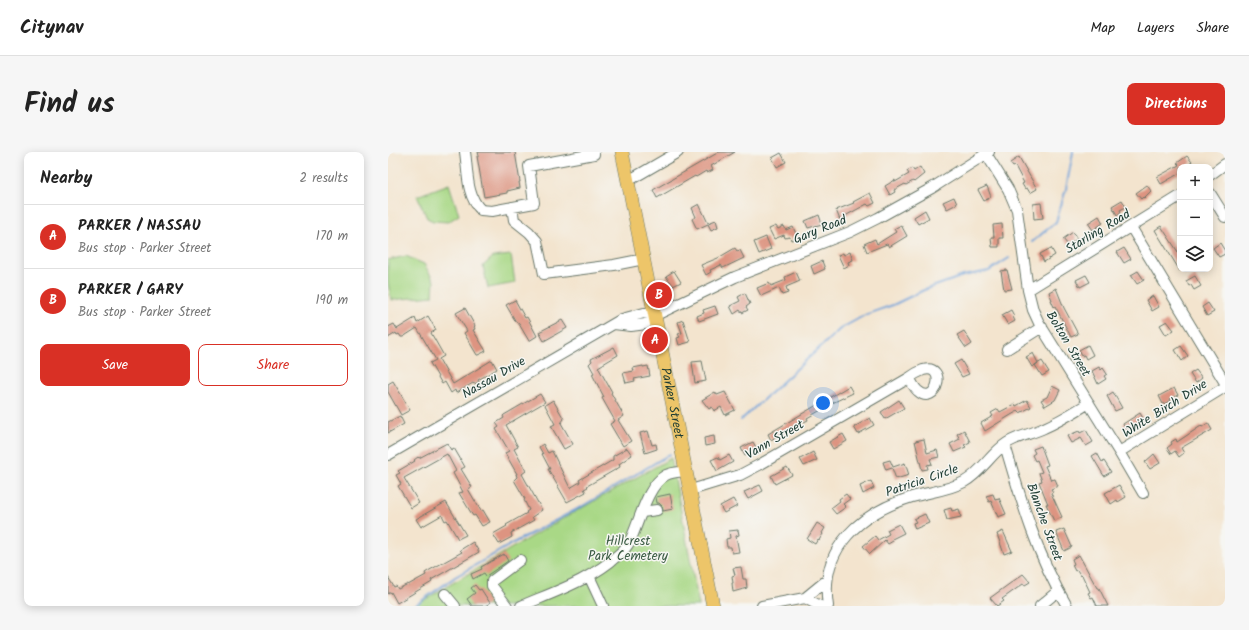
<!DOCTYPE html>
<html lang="en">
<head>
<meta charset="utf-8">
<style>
	:root { --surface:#fff; --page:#f6f6f6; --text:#222; --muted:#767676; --line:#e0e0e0; --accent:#d93025 }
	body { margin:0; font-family:Kalam,sans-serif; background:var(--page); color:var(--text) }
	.controls { position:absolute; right:12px; top:12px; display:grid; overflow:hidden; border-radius:8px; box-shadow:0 2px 10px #0003 }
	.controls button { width:36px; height:36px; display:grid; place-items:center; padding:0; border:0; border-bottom:1px solid var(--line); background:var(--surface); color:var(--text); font:20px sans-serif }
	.you { position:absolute; left:435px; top:251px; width:14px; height:14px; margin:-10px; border:3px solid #fff; border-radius:50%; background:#1a73e8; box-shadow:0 0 0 6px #1a73e833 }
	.badge { display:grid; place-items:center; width:26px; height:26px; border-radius:50%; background:var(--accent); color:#fff; font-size:13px; font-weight:700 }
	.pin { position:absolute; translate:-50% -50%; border:2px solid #fff; box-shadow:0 1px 4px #0006 }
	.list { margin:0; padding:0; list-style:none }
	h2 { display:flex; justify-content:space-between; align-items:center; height:52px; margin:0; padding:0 16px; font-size:17px }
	h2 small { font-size:13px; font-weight:400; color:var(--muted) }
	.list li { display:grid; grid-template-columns:26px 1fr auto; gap:12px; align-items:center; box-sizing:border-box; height:64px; padding:0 16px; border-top:1px solid var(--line) }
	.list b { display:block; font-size:15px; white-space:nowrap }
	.list p { margin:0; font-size:13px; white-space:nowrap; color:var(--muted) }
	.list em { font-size:13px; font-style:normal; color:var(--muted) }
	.actions { display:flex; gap:8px; padding:12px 16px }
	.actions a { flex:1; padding:9px 0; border:1px solid var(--accent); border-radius:8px; text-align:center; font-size:14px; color:var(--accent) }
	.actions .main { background:var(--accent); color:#fff }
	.icon { flex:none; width:22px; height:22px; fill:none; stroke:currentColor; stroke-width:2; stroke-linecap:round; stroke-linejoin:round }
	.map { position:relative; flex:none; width:837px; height:454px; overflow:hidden; border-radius:8px }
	header { display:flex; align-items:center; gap:24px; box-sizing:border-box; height:56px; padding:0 20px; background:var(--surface); border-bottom:1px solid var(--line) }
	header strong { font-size:19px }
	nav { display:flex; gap:22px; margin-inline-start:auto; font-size:14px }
	.intro { display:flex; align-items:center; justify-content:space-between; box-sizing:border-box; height:96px; padding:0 24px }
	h1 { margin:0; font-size:28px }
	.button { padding:10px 18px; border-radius:8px; background:var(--accent); color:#fff; font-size:14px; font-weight:700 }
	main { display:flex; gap:24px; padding:0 24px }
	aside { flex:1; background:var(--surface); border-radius:8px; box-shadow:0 2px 10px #0003 }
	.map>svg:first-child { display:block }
</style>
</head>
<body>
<header>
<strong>Citynav</strong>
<nav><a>Map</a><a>Layers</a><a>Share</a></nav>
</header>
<div class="intro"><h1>Find us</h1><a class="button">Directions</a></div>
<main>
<aside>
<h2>Nearby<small>2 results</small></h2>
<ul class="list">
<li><span class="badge">A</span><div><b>PARKER / NASSAU</b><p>Bus stop · Parker Street</p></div><em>170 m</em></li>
<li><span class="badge">B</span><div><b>PARKER / GARY</b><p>Bus stop · Parker Street</p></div><em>190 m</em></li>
</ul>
<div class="actions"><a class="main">Save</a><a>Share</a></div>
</aside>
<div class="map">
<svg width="837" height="454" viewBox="0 0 837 454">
	<rect width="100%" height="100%" fill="#f6f6f2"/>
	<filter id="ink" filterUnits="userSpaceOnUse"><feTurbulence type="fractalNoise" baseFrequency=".025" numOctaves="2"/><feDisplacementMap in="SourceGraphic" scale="8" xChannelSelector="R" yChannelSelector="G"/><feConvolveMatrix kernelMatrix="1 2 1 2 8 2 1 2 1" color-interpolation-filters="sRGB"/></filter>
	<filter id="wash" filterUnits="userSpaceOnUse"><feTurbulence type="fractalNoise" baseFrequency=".012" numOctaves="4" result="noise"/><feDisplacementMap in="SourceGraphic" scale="16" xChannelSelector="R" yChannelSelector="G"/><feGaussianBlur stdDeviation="0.9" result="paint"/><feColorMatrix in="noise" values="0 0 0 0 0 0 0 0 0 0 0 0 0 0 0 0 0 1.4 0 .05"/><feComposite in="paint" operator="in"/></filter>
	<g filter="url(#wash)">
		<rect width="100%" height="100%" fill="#f3e4ce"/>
		<path fill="#a9d886" stroke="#648a5d" d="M61 32 71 63 60 70 45 69 39 66 29 44Z
			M123 103 127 131 100 136 95 114 105 105Z
			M18 104 36 112 46 129 45 144 3 148 0 130V108Z
			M283 306 311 454H26L144 384Z"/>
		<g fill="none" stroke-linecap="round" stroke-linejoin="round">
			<path stroke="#6da0d8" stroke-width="2" d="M644 90 668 70 678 37 685 0
				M353 268 452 177 477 163 505 153 536 138 575 124 601 119 621 106
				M26 454 67 425 127 390 193 355 282 302"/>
		</g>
		<g id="blocks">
			<path fill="#dd9481" d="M90 0H127L132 30H131L132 36 119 39V41L96 45 89 4H91Z
				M331 0H347L323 14 325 18 319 21 318 19 308 25 307 24 269 46 265 38Z
				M393 1 398 10 389 15 384 6Z
				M799 4 804 10 798 15H792V21L773 32 769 25 791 13 789 11Z
				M631 5 649 37 642 41 639 36 637 37 634 32 636 31 627 14 625 15 622 11Z
				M532 15 536 22 526 30 525 29 518 33 517 32 506 38 507 40 502 43 497 34 507 28V30L521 22 519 19 524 16 526 19Z
				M759 33 763 39 756 46 755 45 753 47 748 41Z
				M599 34 603 45 596 49 590 38Z
				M482 41 487 51 481 54 479 52 457 64V66L452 68 448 58 466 51 465 50Z
				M566 45 569 52 559 57 555 50Z
				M734 48 738 55 732 58 733 60 729 63 724 54Z
				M653 51 655 66 646 67 645 52Z
				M311 52 320 71 328 68 330 75 323 78 320 72 309 77 304 67 308 65 304 56Z
				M537 58 541 66 530 72 526 65Z
				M431 63 434 72 420 76 417 69Z
				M711 64 715 71 705 78 700 71Z
				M614 72 615 86H611V95H604L603 85H606L605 73Z
				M513 73 519 84 501 95 499 92 479 100 476 92 487 87 489 92 508 80 506 77Z
				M388 74 390 77 396 74 398 78 405 75 410 86 403 88 402 85 397 86 396 83 386 87 381 77Z
				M773 74 792 103V119L767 78Z
				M685 80 689 87 680 93 675 87Z
				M378 85 383 97 371 102 366 90Z
				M832 91 837 99V102L831 105 825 96Z
				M347 96 349 99 352 98 356 106 335 116 333 113 322 118 323 120 318 123 313 113 330 106Z
				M663 96 667 103 656 110 652 102Z
				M736 96 743 107 736 111 729 100Z
				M462 100 465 108 460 110 461 113 456 116 450 103 455 101 456 103Z
				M434 109 437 117 426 122 423 114Z
				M619 118 624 137 616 138 613 119Z
				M286 119 293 130 285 134 278 124Z
				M750 119 756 128 749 132 743 123Z
				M408 120 412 129 398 135 400 141 394 143 391 136 373 144 369 136 381 131 383 134 398 128 397 125Z
				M698 123 702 130 692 135 688 128Z
				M807 124 813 134 806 138 803 133 801 134 798 129Z
				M668 136 676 156 690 182 683 185 667 154 666 155 663 148H664L661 140Z
				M357 141 362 152 358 155 360 158 354 161 352 158 346 162 342 154 352 149 350 145Z
				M765 144 771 155 764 159 758 148Z
				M127 148 137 166 139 165 149 184 141 189 131 172 128 170 118 153Z
				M820 151 826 160 819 164 814 155Z
				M327 154 330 162 311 169 309 164 316 161 315 158Z
				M77 156 87 174 86 175 87 177 85 178 98 199 90 203H89L76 181 79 179 68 161Z
				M623 158 626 164 625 165 627 169 620 173 614 163Z
				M40 164 48 178 43 181 56 204 51 207 65 232 104 208 109 217 90 228 91 230 86 232 85 231 68 241 67 238 63 241 57 230 54 232 42 211 48 208 29 176 15 185H13L11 182 9 183 8 181 0 186V175L6 172 9 177 27 166 29 171Z
				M174 168 179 176 156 189 151 180Z
				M295 168 302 190 291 193 289 186 292 185 290 182 294 181 290 170Z
				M779 169 786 178 778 183 772 173Z
				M576 179 584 192 578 196 569 183Z
				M700 193 705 203 698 207 696 203 694 204 691 198Z
				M793 194 800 204 794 209 787 198Z
				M226 195 230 203 210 215 224 240 223 241 236 264 230 268 243 289 235 294 222 272 227 269 214 246 216 245 204 222 206 221 201 212 204 209 203 207Z
				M645 201 650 211 644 215 638 205Z
				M573 208 581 222 574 225 566 212Z
				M314 209 318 229 307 231 304 210Z
				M654 209 661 220 654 224 647 213Z
				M255 214V215L260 214 262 224 246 227 247 229 238 231 235 221 246 219 245 216Z
				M711 215 713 218 715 216 719 222 716 224 718 227 710 232 704 219Z
				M808 218 814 226 808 231 802 222Z
				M5 229 22 258 13 263 0 240V232Z
				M461 234 465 241 440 253V254L419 266 420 268 412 272 411 271 383 288 380 282Z
				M664 234 672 238 667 248 657 254 653 248 659 245Z
				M786 236 790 243 782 247 783 249 775 252 771 244Z
				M327 240 329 243 337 240 347 258 337 263 333 255 326 259 324 255 321 257 314 248Z
				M725 240 734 256 727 259 719 244Z
				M152 242 157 250 118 273 130 295 126 297 138 319 134 322 154 358 144 365 146 368 123 381 124 385 111 392 105 382 119 374 118 373 139 361 138 360 141 358 136 348 137 347 126 328 129 325 128 322H129L117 301 121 299 108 277 111 275 108 271 116 266 115 264 116 263Z
				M165 248 176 267 173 271 185 292 176 297 163 274 167 272 157 253Z
				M511 248 516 256 497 267 493 260Z
				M639 248 643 255 632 261 630 259 623 263 597 279 593 271 605 264 603 261 610 257 612 260 627 252 628 254Z
				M752 261 756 268 738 278 735 272Z
				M12 264 16 272 0 281V270Z
				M482 266 486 273 470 282 466 275Z
				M820 271 824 278 793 296 796 301 791 305 787 299 783 302 779 296 784 292 783 290 788 287 789 290 813 274 814 275Z
				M576 278 582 290 576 293 578 295 566 300 562 292 572 287 569 282Z
				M698 278 705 290 698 294 693 286 683 291 679 284 691 279 692 281Z
				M260 279 264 293 268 292 269 297 257 301 252 281Z
				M455 282 459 289 445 297 441 290Z
				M326 284 327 292 317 294 316 286Z
				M536 287 539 301 549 298 551 305 542 307 544 312 539 313 540 317 534 318 527 289Z
				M365 290 369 297 357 304 353 296Z
				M59 291 63 298 66 296 77 315 73 317 84 335 80 337 93 359 95 358 102 370 94 374 87 363 85 364 71 341 75 340 65 321 68 319 59 302 16 326 31 351 23 356 10 334 13 332 8 323 12 321 10 319 27 309 26 308 30 305 31 306Z
				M155 292 160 301 164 299 182 336 192 330 191 328 225 308V304L239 296 244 303 231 312 232 315 199 334 200 335 196 337 198 340 179 350 160 317H162L154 302H155L151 295Z
				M653 294 660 313 657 314 663 328 667 327 670 334 663 337 665 340 663 341 674 365 666 369 658 352H660L651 330 654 329 651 321 654 320 649 308 647 309 644 303 647 301 645 297Z
				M425 300 429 308 416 314 412 307Z
				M709 301 714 310 716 309 723 320 716 324 704 304Z
				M766 302 772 311 762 317 757 310Z
				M341 303 345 310 329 319 323 308 330 305 332 308Z
				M502 308 505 315 517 311 521 323 508 327 504 316 498 318 495 310Z
				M399 315 404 323 387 332 383 324Z
				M483 329 486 336 475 342 472 334Z
				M372 333 375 339 360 347 356 340Z
				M731 333 738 345 730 350 729 348 723 352 717 341Z
				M282 342 285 357 275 359 274 354 271 351H269L268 345Z
				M458 342 462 347 455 352 458 355 448 362 443 356 452 349 451 347Z
				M605 342 607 347 611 346 618 362 610 365 603 349 601 350 598 344Z
				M345 347 349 354 336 361 332 354Z
				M58 350 78 383 70 387 59 368 57 369 54 363 33 375 28 367Z
				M563 356 564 359 571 357 573 365 559 368 556 358Z
				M537 362 541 371 527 377 525 371 528 370 526 367Z
				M429 371 437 376 434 381 435 382 431 388 430 387 427 392 419 387Z
				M511 372 516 381 504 387 505 389 500 392 497 388 482 402 475 394 487 384 490 388 501 382 499 378Z
				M676 377 684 395 676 399 668 380Z
				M350 378 351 383 348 384 351 400 344 401 343 395H339L338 387 342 386 341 379Z
				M615 379 624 399 616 402 609 382Z
				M85 390 91 400 43 428 44 430 9 451 3 440 0 442V425L6 435 8 434 10 437 20 432V433L38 423 37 421 40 419 74 400 72 398Z
				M116 402 120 409 98 424 96 421 85 427 83 422 94 417 93 415Z
				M691 403 709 436H711L720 454H709L705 445 703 446 700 441 702 440 694 423 693 424 689 418 687 419 684 413 686 412 684 407Z
				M353 415 355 427H358L359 436 345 440 344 431H345L344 424 347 423 345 416Z
				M635 422 642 430 637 433 635 432 614 447 616 449 609 454 602 446Z
				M87 433 91 438 93 437 102 451 97 454H84L79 447 87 441 83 436Z"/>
		</g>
	</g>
	<g filter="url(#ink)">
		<use href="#blocks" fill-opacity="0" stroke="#69776a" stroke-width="1"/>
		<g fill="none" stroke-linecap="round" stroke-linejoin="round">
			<defs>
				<path id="minor" d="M77 0C80 19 78 44 93 58L104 59 146 51 141 14 206 2V0
					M597 0 620 37 629 58 640 138 645 158 651 171 731 300 755 341
					M822 23 837 12
					M240 29 290 0
					M822 41 837 65
					M124 55 126 68 141 80 149 89 156 122 226 113 256 107
					M743 75 837 231
					M640 138 792 44
					M226 172 243 174 258 172 268 163 347 125 462 80 490 66 544 36 601 0
					M619 197 654 175
					M617 293C633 348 649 404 679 454
					M731 300 837 235
					M0 303 234 167 256 161 268 163
					M303 338 352 323 371 313 521 226C525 223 530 220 535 218 560 211 549 256 530 239 526 236 524 230 521 226
					M254 360 269 358
					M201 424 215 454
					M57 442 67 454
					M417 446 432 454
					M119 454 104 434V429L132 408
					M133 454C166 440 203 428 230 403 235 399 239 395 242 389 251 371 259 333 278 323 284 320 292 320 299 319
					M374 454 417 446 439 428
					M440 454C431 395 473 361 524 345 541 340 561 338 576 330 594 320 603 301 619 291 630 284 644 282 656 276 672 269 686 260 701 251
					M652 454 670 439"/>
				<g id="major">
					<path id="s1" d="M234 0 325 454"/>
				</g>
			</defs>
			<use href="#minor" stroke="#69776a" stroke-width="12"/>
			<use href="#major" stroke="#69776a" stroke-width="14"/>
			<use href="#minor" stroke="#fff" stroke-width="10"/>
			<use href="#major" stroke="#edc569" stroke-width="13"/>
		</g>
	</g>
	<g text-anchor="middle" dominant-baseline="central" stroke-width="3" stroke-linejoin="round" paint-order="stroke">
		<g font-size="13" fill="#1f3d34" stroke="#f6f6f2">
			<text transform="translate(432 78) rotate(-22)">Gary Road</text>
			<text transform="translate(710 80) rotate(-31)">Starling Road</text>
			<text transform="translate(680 192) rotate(59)">Bolton Street</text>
			<text transform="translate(106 226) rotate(-30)">Nassau Drive</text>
			<text stroke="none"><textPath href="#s1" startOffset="256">Parker Street</textPath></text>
			<text transform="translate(777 257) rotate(-32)">White Birch Drive</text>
			<text transform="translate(387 288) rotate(-30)">Vann Street</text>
			<text transform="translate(534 329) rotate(-19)">Patricia Circle</text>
			<text transform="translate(656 370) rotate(70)">Blanche Street</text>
		</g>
		<g font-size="13" fill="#3b5c44" stroke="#f6f6f2">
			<text x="240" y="389">Hillcrest<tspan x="240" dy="15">Park Cemetery</tspan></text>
		</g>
	</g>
</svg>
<div class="controls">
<button>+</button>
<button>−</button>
<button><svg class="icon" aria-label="layers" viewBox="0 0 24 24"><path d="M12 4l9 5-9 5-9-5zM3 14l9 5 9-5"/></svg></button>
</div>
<div class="you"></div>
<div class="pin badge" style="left:267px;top:188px">A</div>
<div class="pin badge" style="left:271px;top:143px">B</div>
</div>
</main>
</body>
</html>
